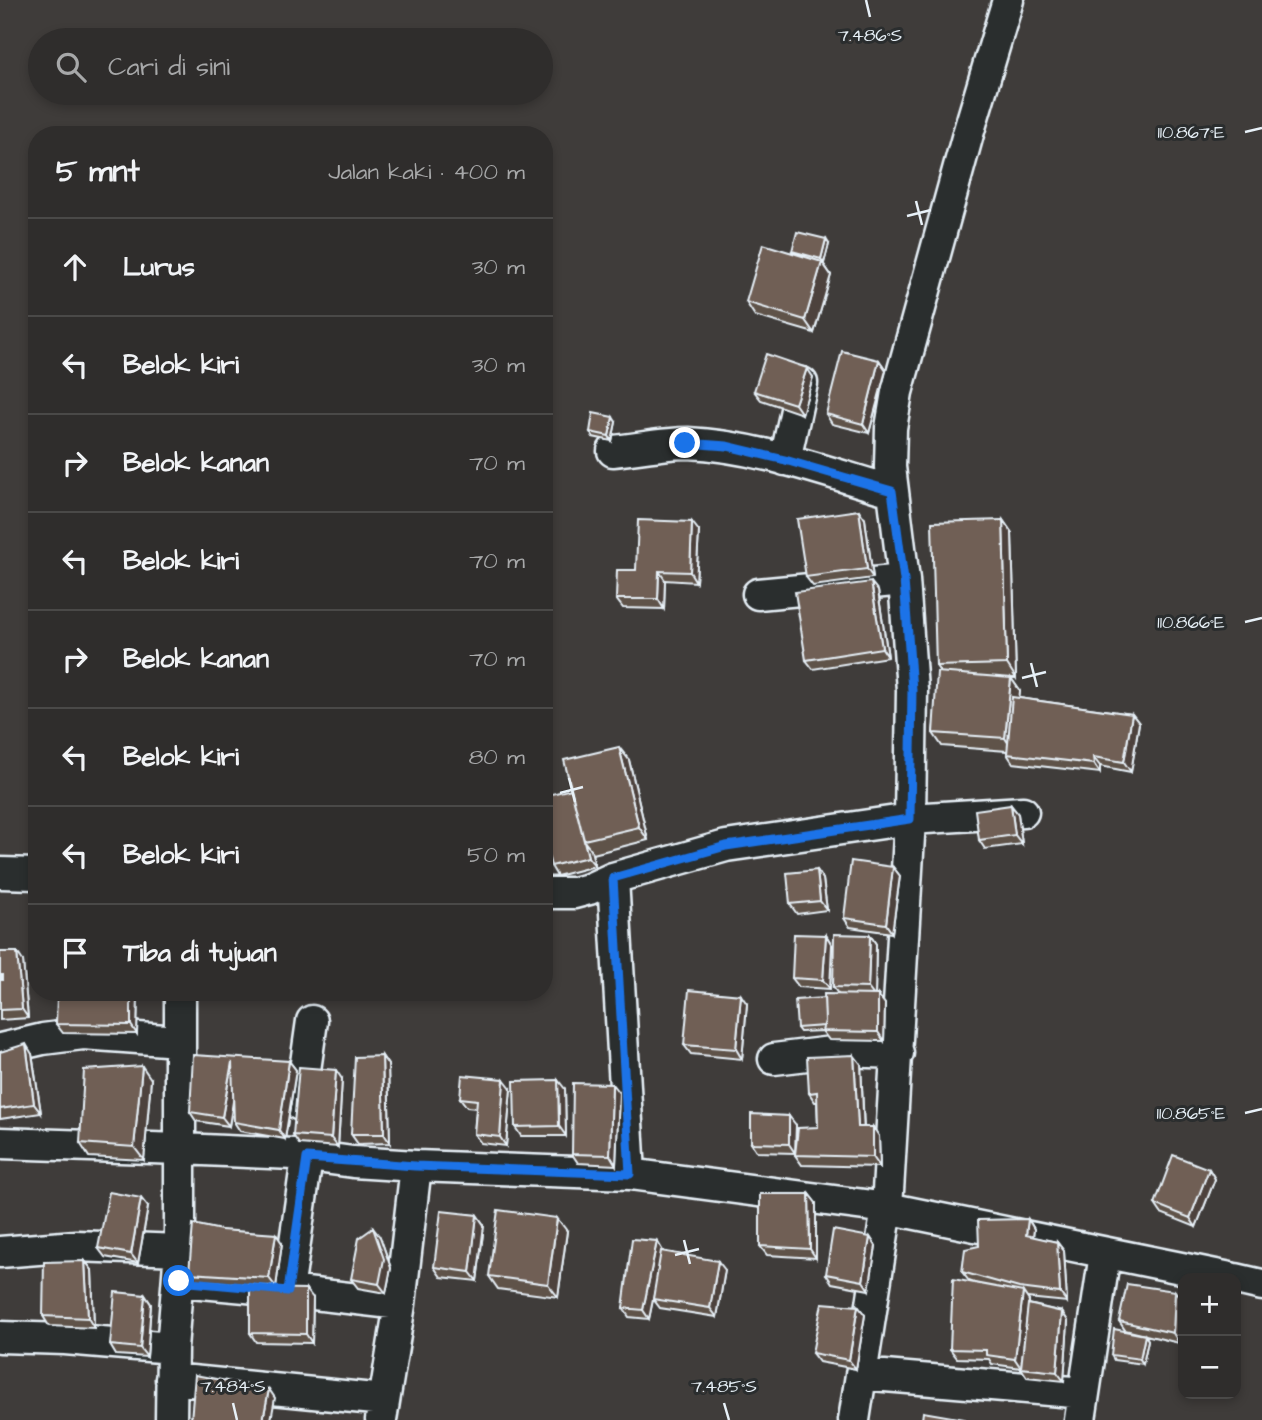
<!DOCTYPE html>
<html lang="id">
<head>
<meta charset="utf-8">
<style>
	:root { --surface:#2f2d2c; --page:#3b3938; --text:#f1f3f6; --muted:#a7a8a9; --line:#4a4948 }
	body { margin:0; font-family:"Architects Daughter",sans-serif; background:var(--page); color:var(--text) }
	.controls { position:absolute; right:21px; bottom:21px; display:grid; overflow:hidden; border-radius:14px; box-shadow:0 4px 10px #0003 }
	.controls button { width:63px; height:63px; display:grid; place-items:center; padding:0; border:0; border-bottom:2px solid var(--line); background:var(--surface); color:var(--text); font:35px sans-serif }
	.stop { position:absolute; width:21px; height:21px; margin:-16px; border:5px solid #1a73e8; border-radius:50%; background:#fff }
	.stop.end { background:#1a73e8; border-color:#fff; box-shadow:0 2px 7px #0008 }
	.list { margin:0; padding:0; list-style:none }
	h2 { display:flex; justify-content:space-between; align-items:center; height:91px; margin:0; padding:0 28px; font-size:30px }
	h2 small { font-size:23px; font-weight:400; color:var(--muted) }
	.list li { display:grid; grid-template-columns:46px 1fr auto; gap:21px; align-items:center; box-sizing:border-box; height:98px; padding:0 28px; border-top:2px solid var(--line) }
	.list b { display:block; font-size:26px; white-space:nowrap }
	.list em { font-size:23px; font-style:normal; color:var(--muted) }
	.icon { flex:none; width:38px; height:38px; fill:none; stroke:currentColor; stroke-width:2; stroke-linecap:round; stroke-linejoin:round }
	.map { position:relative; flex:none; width:1262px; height:1420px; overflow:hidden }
	.search { position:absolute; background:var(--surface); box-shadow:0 4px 10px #0003; left:28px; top:28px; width:525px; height:77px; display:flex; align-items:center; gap:18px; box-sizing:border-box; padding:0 24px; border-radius:38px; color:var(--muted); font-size:26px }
	.panel { position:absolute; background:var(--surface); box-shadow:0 4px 10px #0003; left:28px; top:126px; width:525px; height:875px; border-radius:28px }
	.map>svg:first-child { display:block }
</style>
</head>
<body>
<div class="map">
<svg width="1262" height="1420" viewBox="0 0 1262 1420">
	<rect width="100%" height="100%" fill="#3f3c3a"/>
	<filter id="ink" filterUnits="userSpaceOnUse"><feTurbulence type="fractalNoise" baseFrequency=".0143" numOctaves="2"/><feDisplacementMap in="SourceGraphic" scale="14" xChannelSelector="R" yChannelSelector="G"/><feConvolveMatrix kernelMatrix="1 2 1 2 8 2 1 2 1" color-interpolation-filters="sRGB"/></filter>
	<g filter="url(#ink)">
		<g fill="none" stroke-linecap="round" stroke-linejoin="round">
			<defs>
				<path id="minor" d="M613 451C637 449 663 443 688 443 757 446 826 472 892 491
					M785 460 802 383
					M758 594 904 580
					M0 873 37 874
					M613 878 630 1174
					M544 893H574L589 889 613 878 726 846 910 819 1023 812
					M0 1049 43 1039 83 1034 179 1041
					M774 1059 840 1051 898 1053
					M300 1105 312 1021
					M0 1143 181 1149 294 1154 353 1162 416 1166 630 1174 887 1208 1230 1278
					M0 1252 76 1246 180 1250
					M1236 1279 1262 1285
					M179 1281 288 1291 400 1304
					M288 1291 307 1158
					M0 1337 65 1339 172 1348
					M861 1374 1084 1393
					M171 1379 384 1400
					M171 1420 172 1348 180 1250V992
					M381 1420 400 1304 416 1166
					M854 1420 887 1208 910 819 912 690 904 580 890 467 891 428 897 392 968 134 1008 0
					M1080 1420 1105 1254"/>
			</defs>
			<use href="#minor" stroke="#e8f1f8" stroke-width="35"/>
			<use href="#minor" stroke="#2a2d2e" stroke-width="30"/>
		</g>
		<path fill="#5f5249" stroke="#e8f1f8" stroke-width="2" d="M829 244 824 263H823L831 275 814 333 755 316 746 302 793 253 792 251Z
			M879 360 886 370 869 433 832 424 826 414Z
			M813 377 802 414 761 400 754 391Z
			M616 422 612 441 593 437 590 432Z
			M865 519 873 578 813 586 806 577Z
			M1003 520 1012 533 1016 678H1011L1020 691 1019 698 1132 714 1139 723 1131 772 1100 766V773L1013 763 1007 754V751L942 746 933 733 940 672 936 666Z
			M699 531 696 582 665 580 664 609 623 608 616 599 636 570Z
			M878 591 888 657 813 669 806 660Z
			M629 760 648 840 593 854 591 850 595 866 557 876 551 866 571 789Z
			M1011 805 1018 814 1022 844 985 849 979 840Z
			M893 867 900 876 892 933 850 927 844 918Z
			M817 870 823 879 827 910 797 914 790 904Z
			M826 935 832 945 830 989 799 987 792 978Z
			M870 935 876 944 875 995H878L885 1004 884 1041 829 1040 822 1031 800 1032 797 1028 824 998 838 994 833 987Z
			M0 952 23 961 28 1018 0 1020Z
			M138 992 137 1034 63 1033 56 1024 77 996Z
			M747 1004 742 1059 691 1054 684 1045Z
			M0 1052 32 1054 41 1113 0 1119Z
			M382 1056 388 1065 390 1143 358 1144 351 1134Z
			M289 1061 296 1070 285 1139 240 1131 234 1122 233 1101 229 1126 196 1121 190 1112Z
			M861 1064 864 1127 879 1136 880 1167 802 1165 795 1155 818 1127 817 1102H815L809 1093Z
			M151 1079 144 1160 89 1157 80 1143Z
			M342 1079 338 1147 299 1144 293 1135Z
			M511 1088 506 1146 481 1143 474 1134 476 1108 467 1107 460 1098Z
			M565 1089 566 1136H521L515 1127Z
			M619 1093 616 1165 578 1163 572 1154Z
			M796 1125 795 1153 757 1152 751 1143Z
			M1209 1169 1215 1179 1196 1227 1161 1213 1155 1204Z
			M809 1194 816 1203V1258L767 1255 760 1246Z
			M148 1207 138 1263 105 1257 98 1248Z
			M477 1215 484 1225 477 1281 441 1277 434 1267Z
			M1028 1219 1034 1229 1033 1237 1057 1242 1064 1251 1067 1302 1027 1298 1029 1301V1304L1062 1312 1068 1321 1064 1381 1027 1377 1021 1368 992 1364 989 1359 957 1358 950 1349 977 1284 969 1281 962 1272 979 1246Z
			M221 1230 282 1243 276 1287 195 1282 189 1273Z
			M567 1231 558 1297 498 1289 489 1276Z
			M380 1237 391 1268 386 1293 358 1288 351 1279Z
			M870 1237 876 1246 869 1290 832 1283 826 1274Z
			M657 1241 663 1252 725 1270 717 1317 660 1308 653 1299 649 1319 629 1317 623 1308Z
			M85 1261 92 1270 94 1328 49 1326 43 1316Z
			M145 1295 151 1304 147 1357 116 1355 110 1345Z
			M313 1298 312 1343 256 1342 250 1333Z
			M1182 1300 1179 1343 1125 1330 1119 1321Z
			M858 1306 865 1315 856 1369 819 1362 812 1353Z
			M1145 1335 1148 1340 1143 1364 1114 1360 1111 1355Z"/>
		<path fill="#4e423c" stroke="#e8f1f8" stroke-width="2" d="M826 239 829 244 824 263 821 259Z
			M822 262 831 275 814 333 805 320Z
			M879 360 886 370 869 433 863 424Z
			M807 368 813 377 802 414 795 404Z
			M613 417 616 422 612 441 609 436Z
			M859 510 865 519 873 578 867 569Z
			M1003 520 1012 533 1016 678 1007 664Z
			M692 522 699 531 696 582 690 572Z
			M659 571 665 580 664 609 658 599Z
			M871 582 878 591 888 657 882 648Z
			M1011 678 1020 691 1014 752 1005 738Z
			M1132 714 1139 723 1131 772 1124 762Z
			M619 747 629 760 648 840 639 827Z
			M1093 757 1100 766V773L1094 764Z
			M1011 805 1018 814 1022 844 1015 835Z
			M584 841 591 850 595 866 588 857Z
			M893 867 900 876 892 933 886 924Z
			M817 870 823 879 827 910 820 901Z
			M826 935 832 945 830 989 823 980Z
			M870 935 876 944 875 997 868 988Z
			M17 952 23 961 28 1018 22 1009Z
			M131 992H138L137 1034 131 1025Z
			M741 995 747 1004 742 1059 736 1049Z
			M878 995 885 1004 884 1041 878 1032Z
			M26 1044 32 1054 41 1113 34 1104Z
			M854 1055 861 1064 864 1136 858 1127Z
			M382 1056 388 1065 390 1143 384 1134Z
			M289 1061 296 1070 285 1139 279 1130Z
			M232 1062 238 1071 229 1126 222 1117Z
			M142 1066 151 1079 144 1160 134 1147Z
			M336 1070 342 1079 338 1147 331 1138Z
			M504 1079 511 1088 506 1146 500 1137Z
			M558 1080 565 1089 566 1136 559 1126Z
			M612 1084 619 1093 616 1165 610 1155Z
			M789 1116 796 1125 795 1153 789 1144Z
			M873 1127 879 1136 880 1167 873 1157Z
			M1209 1169 1215 1179 1196 1227 1190 1218Z
			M809 1194 816 1203V1258L810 1249Z
			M141 1198 148 1207 138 1263 131 1254Z
			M477 1215 484 1225 477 1281 470 1272Z
			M557 1218 567 1231 558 1297 548 1284Z
			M1028 1219 1034 1229 1032 1245 1026 1235Z
			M373 1228 380 1237 391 1268 386 1293 379 1284Z
			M276 1234 282 1243 276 1287 269 1278Z
			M870 1237 876 1246 869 1290 863 1281Z
			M657 1241 663 1251 649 1319 643 1310Z
			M1057 1242 1064 1251 1067 1302 1060 1293Z
			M85 1261 92 1270 94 1328 88 1318Z
			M718 1261 725 1270 717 1317 710 1308Z
			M306 1289 313 1298 312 1343 306 1334Z
			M1175 1291 1182 1300 1179 1343 1173 1333Z
			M1023 1292 1029 1301 1021 1368 1015 1359Z
			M145 1295 151 1304 147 1357 140 1348Z
			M858 1306 865 1315 856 1369 849 1360Z
			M1062 1312 1068 1321 1064 1381 1057 1372Z
			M1145 1335 1148 1340 1143 1364 1140 1359Z
			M269 1389 275 1398 271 1420H263Z"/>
		<path fill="#6f5f55" stroke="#e8f1f8" stroke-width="2" d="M797 232 826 239 821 259 792 251Z
			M763 244 822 262 805 320 746 302Z
			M842 351 879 360 863 424 826 414Z
			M766 354 807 368 795 404 754 391Z
			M593 413 613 417 609 436 590 432Z
			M859 510 867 569 806 577 797 519Z
			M638 520 692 522 690 572 659 571 658 599H616L617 570H636Z
			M1003 520 1007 664 936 666 932 522Z
			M871 582 882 648 806 660 795 592Z
			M937 672 1011 678 1005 738 933 733Z
			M1012 697 1132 714 1124 762 1093 757 1094 764 1007 754Z
			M619 747 639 827 584 840 564 760Z
			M571 789 588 857 551 866 544 840V796Z
			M1011 805 1015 835 979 840 975 810Z
			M851 861 893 867 886 924 844 918Z
			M817 870 820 901 790 904 787 873Z
			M794 934 826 935 823 980 792 978Z
			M834 934 870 935 868 988 833 987Z
			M0 952H17L22 1009 0 1010V980H2V975H0Z
			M689 990 741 995 736 1049 684 1045Z
			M77 992H131V1025L56 1024 57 995 77 996Z
			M824 994 878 995V1032L822 1031 825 1021Z
			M824 998 825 1021 824 1026 797 1028 795 1000Z
			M26 1044 34 1104 0 1109V1052Z
			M193 1055 289 1061 279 1130 234 1122 232 1062 222 1117 190 1112Z
			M854 1055 858 1127H873V1157L795 1155 798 1128 818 1127 817 1092 809 1093 807 1057Z
			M382 1056 384 1134H351L355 1057Z
			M142 1066 134 1147 80 1143 84 1070Z
			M299 1067 336 1070 331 1138 293 1135Z
			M462 1075 504 1079 500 1137 474 1134 477 1100 460 1098Z
			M558 1080 559 1126 515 1127 514 1081Z
			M573 1083 612 1084 610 1155 572 1154Z
			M751 1114 789 1116V1144L751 1143Z
			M1173 1155 1209 1169 1190 1218 1155 1204Z
			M109 1192 141 1198 131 1254 98 1248Z
			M760 1194H809L810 1249 760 1246Z
			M498 1210 557 1218 548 1284 489 1276Z
			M441 1211 477 1215 470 1272 434 1267Z
			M1028 1219 1026 1235 1057 1242 1060 1293 1019 1288 962 1272 965 1249 979 1246 978 1220Z
			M193 1224 221 1230 276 1234 269 1278 189 1273Z
			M373 1228 384 1259 379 1284 351 1279 359 1238Z
			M833 1230 870 1237 863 1281 826 1274Z
			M632 1239 657 1241 643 1310 623 1308Z
			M661 1251 718 1261 710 1308 653 1299Z
			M85 1261 88 1318 43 1316 44 1262Z
			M953 1279 1023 1292 1015 1359 986 1355V1350L950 1349Z
			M1127 1284 1175 1291 1173 1333 1119 1321Z
			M250 1288 306 1289V1334L250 1333Z
			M115 1292 145 1295 140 1348 110 1345Z
			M822 1303 858 1306 849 1360 812 1353Z
			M1028 1304 1062 1312 1057 1372 1021 1368Z
			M1114 1329 1145 1335 1140 1359 1111 1355Z
			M195 1375 269 1389 263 1420H191Z
			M923 1412 964 1419V1420H922Z"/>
	</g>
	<g fill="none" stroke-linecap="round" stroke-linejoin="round" filter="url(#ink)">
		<path stroke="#1a73e8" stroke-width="9" d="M179 1281 288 1291 307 1158 415 1166 630 1174 613 878 726 846 910 819 912 690 904 580 892 491 785 460 727 446 685 443"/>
	</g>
	<path fill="none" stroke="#e8f1f8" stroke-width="2.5" d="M866 0 870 17M1245 132 1262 128M916 201 922 225M907 216 931 210M1245 622 1262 618M1031 663 1037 687M1022 678 1046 672M569 778 575 802M560 793 583 787M1245 1113 1262 1109M684 1240 690 1264M675 1255 699 1249M233 1403 237 1420M724 1403 729 1420"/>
	<g font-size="18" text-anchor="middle" fill="#e8f1f8" stroke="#2a2d2e" stroke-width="6" stroke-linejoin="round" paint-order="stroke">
		<text x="870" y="41">7.486°S</text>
		<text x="1191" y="138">110.867°E</text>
		<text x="1191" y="628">110.866°E</text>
		<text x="1191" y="1119">110.865°E</text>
		<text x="233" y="1392">7.484°S</text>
		<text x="724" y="1392">7.485°S</text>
	</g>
</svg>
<div class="controls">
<button>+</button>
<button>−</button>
</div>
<div class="stop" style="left:179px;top:1281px"></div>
<div class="stop end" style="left:685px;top:443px"></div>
<div class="search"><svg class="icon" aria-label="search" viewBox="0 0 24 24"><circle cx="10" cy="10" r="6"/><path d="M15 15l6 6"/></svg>Cari di sini</div>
<section class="panel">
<h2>5 mnt<small>Jalan kaki · 400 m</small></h2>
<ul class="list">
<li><svg class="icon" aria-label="ahead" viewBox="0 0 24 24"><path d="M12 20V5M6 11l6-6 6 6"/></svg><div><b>Lurus</b></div><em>30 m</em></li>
<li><svg class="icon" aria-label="left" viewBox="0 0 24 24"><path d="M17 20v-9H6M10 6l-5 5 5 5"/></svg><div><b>Belok kiri</b></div><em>30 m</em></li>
<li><svg class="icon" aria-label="right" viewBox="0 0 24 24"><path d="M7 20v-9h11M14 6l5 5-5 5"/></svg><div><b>Belok kanan</b></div><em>70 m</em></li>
<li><svg class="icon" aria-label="left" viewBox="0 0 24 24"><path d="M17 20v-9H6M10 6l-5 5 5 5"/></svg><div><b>Belok kiri</b></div><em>70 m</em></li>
<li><svg class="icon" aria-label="right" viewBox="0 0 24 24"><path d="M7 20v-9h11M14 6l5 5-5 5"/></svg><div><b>Belok kanan</b></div><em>70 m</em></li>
<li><svg class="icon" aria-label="left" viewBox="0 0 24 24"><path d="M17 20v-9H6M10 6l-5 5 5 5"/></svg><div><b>Belok kiri</b></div><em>80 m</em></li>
<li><svg class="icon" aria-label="left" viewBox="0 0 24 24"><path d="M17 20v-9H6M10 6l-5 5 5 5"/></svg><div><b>Belok kiri</b></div><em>50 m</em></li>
<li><svg class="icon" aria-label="arrive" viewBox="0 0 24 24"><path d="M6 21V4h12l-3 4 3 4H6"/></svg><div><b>Tiba di tujuan</b></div></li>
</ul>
</section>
</div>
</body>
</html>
